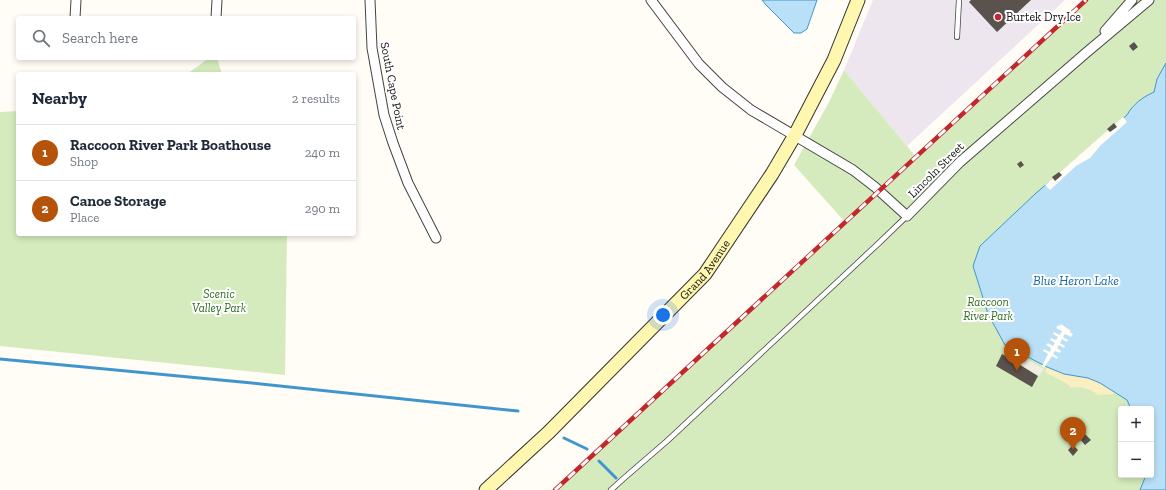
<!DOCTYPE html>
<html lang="en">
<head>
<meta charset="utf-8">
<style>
	:root { --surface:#fff; --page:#f6f6f7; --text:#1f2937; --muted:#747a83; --line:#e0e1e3; --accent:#b45309 }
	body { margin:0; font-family:"Zilla Slab",serif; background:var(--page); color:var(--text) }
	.controls { position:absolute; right:12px; bottom:12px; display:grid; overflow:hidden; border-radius:4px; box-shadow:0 2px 6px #0003 }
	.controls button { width:36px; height:36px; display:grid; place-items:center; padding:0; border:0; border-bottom:1px solid var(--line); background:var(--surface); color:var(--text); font:20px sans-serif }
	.you { position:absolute; left:663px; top:315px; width:14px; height:14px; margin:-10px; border:3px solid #fff; border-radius:50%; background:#1a73e8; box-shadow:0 0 0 6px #1a73e833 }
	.badge { display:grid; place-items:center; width:26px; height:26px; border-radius:50%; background:var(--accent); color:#fff; font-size:13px; font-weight:700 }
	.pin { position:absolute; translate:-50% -33px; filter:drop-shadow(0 1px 2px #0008) }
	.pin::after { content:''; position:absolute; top:21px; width:14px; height:12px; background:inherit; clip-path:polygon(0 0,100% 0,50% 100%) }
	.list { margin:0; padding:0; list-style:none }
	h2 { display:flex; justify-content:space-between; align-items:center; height:52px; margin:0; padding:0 16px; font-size:17px }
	h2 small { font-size:13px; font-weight:400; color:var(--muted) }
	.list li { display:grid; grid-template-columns:26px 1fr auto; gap:12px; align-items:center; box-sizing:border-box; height:56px; padding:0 16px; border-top:1px solid var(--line) }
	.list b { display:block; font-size:15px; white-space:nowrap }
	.list p { margin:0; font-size:13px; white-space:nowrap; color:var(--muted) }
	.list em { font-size:13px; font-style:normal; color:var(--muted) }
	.icon { flex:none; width:22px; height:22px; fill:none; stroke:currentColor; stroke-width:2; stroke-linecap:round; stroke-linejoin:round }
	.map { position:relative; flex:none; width:1166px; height:490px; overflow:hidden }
	.search { position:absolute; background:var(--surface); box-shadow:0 2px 6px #0003; left:16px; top:16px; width:340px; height:44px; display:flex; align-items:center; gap:10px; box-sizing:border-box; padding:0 14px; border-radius:4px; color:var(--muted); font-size:15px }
	.panel { position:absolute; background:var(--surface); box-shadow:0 2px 6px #0003; left:16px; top:72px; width:340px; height:164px; border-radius:4px }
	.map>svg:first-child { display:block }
</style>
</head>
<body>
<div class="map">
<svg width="1166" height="490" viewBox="0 0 1166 490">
	<rect width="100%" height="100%" fill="#fffdf5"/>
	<path fill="#eee6ef" d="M873 0H1065L907 146 844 70Z"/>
	<path fill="#d5ebbd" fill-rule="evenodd" d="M1086 0H1166V490H555L845 222 794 165 829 102 844 70 916 157ZM1121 409H1151V475H1121Z
		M209 58H217L222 74H187Z
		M18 111V234H287L285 375 0 346V112Z"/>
	<path fill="#fbeec1" d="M1047 367 1064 374 1088 378 1100 383 1115 392 1113 394 1098 395C1093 390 1078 385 1071 388 1069 383 1051 376 1045 372Z"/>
	<path fill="#f1ede2" d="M1008 348 1044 369 1039 376 1004 355Z"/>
	<path fill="#b9e0f7" stroke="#3f96cf" d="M762 0H817L807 29 801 33H794L766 5Z
		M1166 63V490H1140L1146 475H1151V409H1131L1127 400 1100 383 1088 378 1064 374 1047 367 1005 345 988 314 973 266 980 246 1035 194 1127 115C1133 104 1143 97 1154 92L1157 79Z"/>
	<path fill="#fffdf5" d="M1123 117 1127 122 1101 145 1090 158 1076 166 1050 190 1045 185Z
		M1061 324 1071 331 1070 332 1073 334 1071 337 1065 334 1063 337 1068 340 1067 342 1062 339 1060 343 1065 346 1064 348 1059 345 1057 348 1061 351 1060 353 1055 351 1053 354 1058 357 1057 359 1052 356 1044 368 1042 366 1048 354 1043 351 1044 349 1050 352 1051 348 1046 345 1048 343 1053 346 1055 343 1050 340 1051 338 1056 340 1058 337 1053 334 1054 332 1060 335 1062 331 1056 328 1058 325 1060 326Z"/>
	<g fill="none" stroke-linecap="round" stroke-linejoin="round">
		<path stroke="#3f96cf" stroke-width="3" d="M0 359 252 383 518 411
			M564 438 587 449
			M599 461 616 478"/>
	</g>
	<path fill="#5a524d" d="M971 0H1031L997 32 969 2Z
		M1134 42 1138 47 1133 51 1129 46Z
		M1114 123 1117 127 1110 132 1107 129Z
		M1021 161 1024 165 1020 168 1017 164Z
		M1059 172 1062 175 1055 181 1052 177Z
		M1002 354 1038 376 1032 387 996 366Z
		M1085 434 1091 440 1085 445 1080 439Z
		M1073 445 1078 450 1073 456 1068 450Z"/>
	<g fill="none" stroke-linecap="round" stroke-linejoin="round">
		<defs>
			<path id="lane" d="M957 37 959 0
				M611 490 623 479 667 441 880 242 907 216"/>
			<path id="street" d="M370 0 372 48 384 115 393 143 408 183 436 238
				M651 0 699 64 722 87 751 110 853 170 875 187 907 216 960 162 1087 52 1149 0
				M75 18 76 0
				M216 18 217 0
				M1105 31 1132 0"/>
			<g id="secondary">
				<path id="s1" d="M486 490 549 432 705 274 772 174 795 135 834 60 858 0"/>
			</g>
		</defs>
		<use href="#lane" stroke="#444" stroke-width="6"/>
		<use href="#street" stroke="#444" stroke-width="11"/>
		<use href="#secondary" stroke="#333" stroke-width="15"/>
		<use href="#lane" stroke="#fff" stroke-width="4.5"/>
		<use href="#street" stroke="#fff" stroke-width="9"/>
		<use href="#secondary" stroke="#fff6b0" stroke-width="13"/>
		<defs>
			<path id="rail" d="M555 490 1086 0"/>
		</defs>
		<use href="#rail" stroke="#c4262e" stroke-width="4.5"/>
		<use href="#rail" stroke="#fff" stroke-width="3" stroke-dasharray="9" stroke-linecap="butt"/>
	</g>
	<circle fill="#c4262e" stroke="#fff" stroke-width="1.5" cx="998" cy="17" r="4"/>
	<g text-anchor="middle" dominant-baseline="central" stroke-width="4" stroke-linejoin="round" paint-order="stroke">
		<g font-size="12" fill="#111" stroke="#fff" text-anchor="start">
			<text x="1006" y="17">Burtek Dry Ice</text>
		</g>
		<g font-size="12" fill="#111" stroke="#fff">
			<text transform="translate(393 86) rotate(79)">South Cape Point</text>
			<text transform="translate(936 170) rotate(-45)">Lincoln Street</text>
			<text stroke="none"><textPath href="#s1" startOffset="311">Grand Avenue</textPath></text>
		</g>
		<g font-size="12" font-style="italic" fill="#2f6b1f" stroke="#fff">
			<text x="219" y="294">Scenic<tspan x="219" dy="14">Valley Park</tspan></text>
			<text x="988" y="302">Raccoon<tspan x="988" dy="14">River Park</tspan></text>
		</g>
		<g font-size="13" font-style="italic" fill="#1768a6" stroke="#fff">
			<text x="1076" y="280">Blue Heron Lake</text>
		</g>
	</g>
</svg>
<div class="controls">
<button>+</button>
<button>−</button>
</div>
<div class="you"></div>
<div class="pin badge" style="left:1017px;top:371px">1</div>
<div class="pin badge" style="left:1073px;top:450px">2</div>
<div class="search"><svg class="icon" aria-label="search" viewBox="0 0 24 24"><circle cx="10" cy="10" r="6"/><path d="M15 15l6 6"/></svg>Search here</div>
<section class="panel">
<h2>Nearby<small>2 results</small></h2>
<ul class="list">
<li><span class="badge">1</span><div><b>Raccoon River Park Boathouse</b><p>Shop</p></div><em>240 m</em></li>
<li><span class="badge">2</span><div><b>Canoe Storage</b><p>Place</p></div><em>290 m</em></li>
</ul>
</section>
</div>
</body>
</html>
